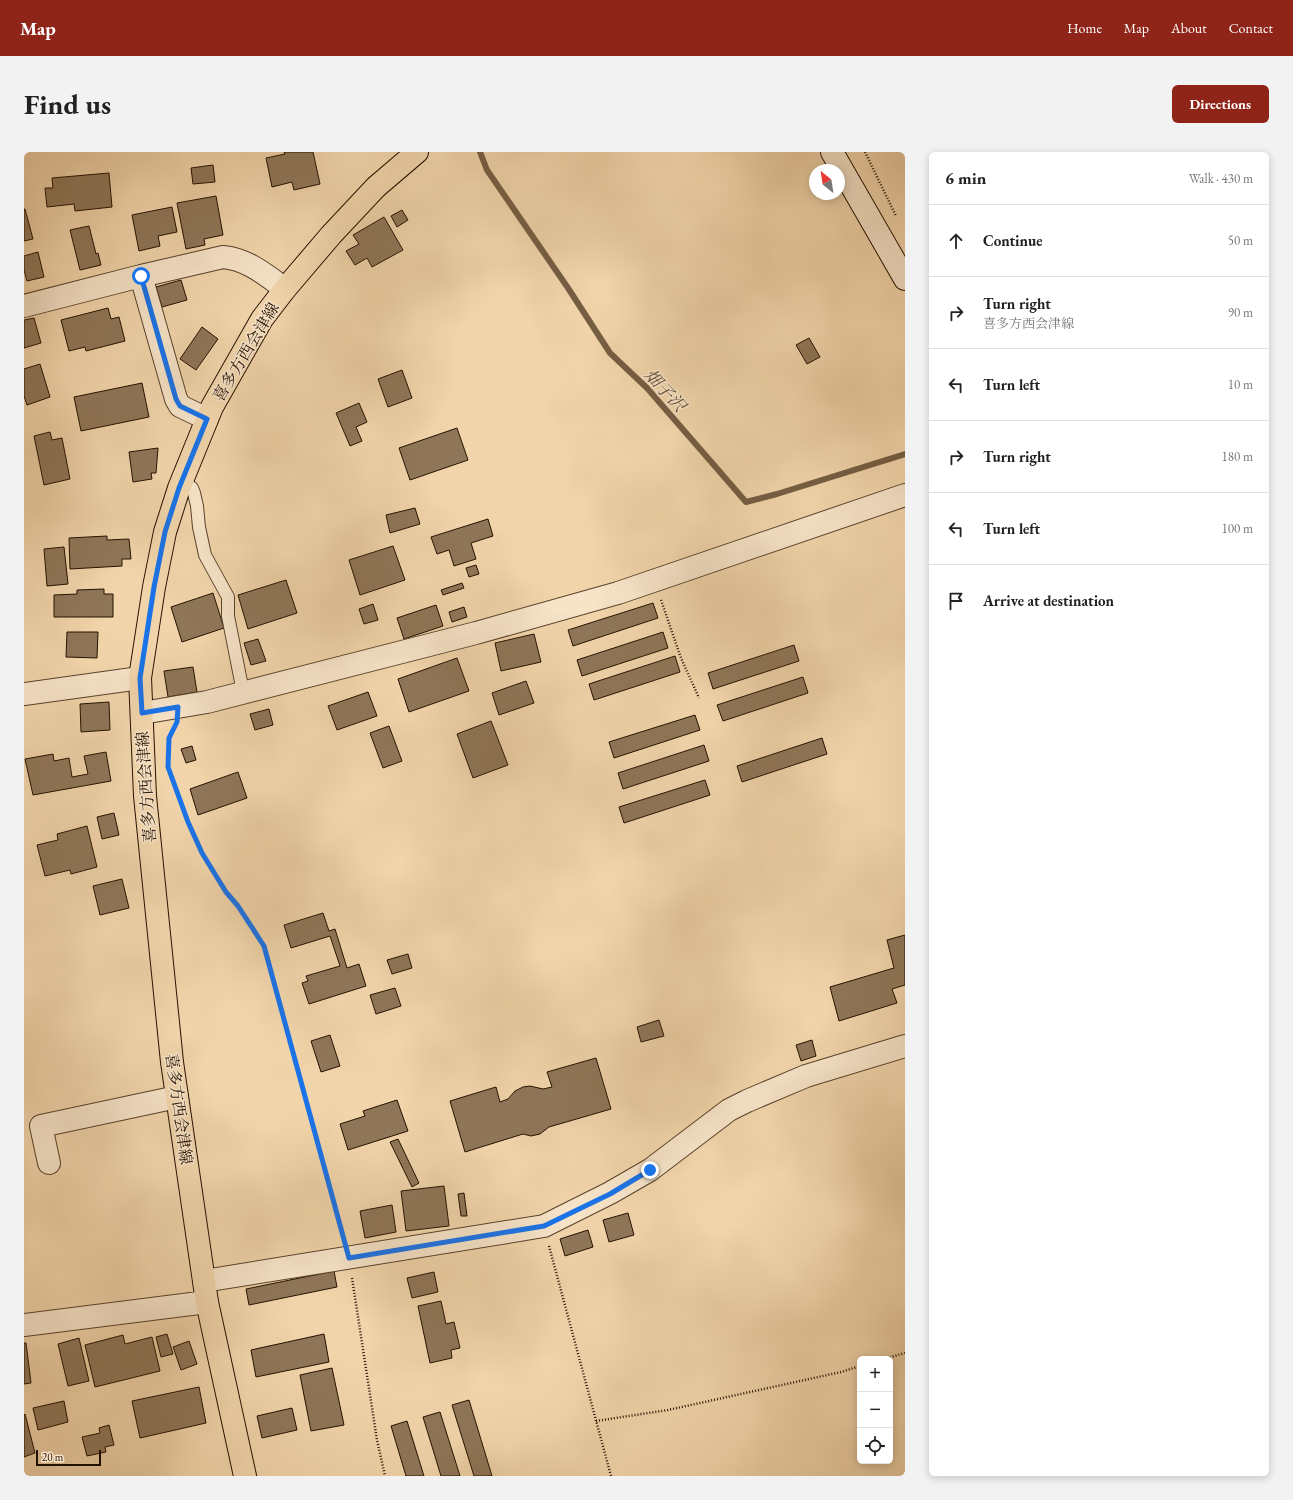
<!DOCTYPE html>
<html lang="en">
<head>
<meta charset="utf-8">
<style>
	:root { --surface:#fff; --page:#f2f2f2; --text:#222; --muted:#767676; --line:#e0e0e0; --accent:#8f2418 }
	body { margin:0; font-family:"EB Garamond","Noto Serif JP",serif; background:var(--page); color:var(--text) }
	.controls { position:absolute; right:12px; bottom:12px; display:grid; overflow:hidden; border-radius:6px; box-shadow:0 2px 10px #0003 }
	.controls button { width:36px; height:36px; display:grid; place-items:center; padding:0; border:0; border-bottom:1px solid var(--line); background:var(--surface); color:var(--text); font:20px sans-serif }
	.compass { position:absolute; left:785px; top:12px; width:36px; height:36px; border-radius:50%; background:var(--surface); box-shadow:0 2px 10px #0003; rotate:330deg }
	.scale { position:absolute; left:12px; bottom:10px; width:65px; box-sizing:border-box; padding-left:4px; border:2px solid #251100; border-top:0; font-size:11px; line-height:14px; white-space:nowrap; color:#251100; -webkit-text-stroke:3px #f6e3c8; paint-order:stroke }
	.stop { position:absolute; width:12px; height:12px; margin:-9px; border:3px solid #1a73e8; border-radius:50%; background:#fff }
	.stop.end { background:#1a73e8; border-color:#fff; box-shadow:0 1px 4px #0008 }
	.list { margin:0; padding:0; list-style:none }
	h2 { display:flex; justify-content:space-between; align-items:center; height:52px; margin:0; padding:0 16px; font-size:17px }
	h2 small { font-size:13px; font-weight:400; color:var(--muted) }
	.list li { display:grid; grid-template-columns:26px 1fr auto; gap:12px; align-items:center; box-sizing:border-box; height:72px; padding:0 16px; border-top:1px solid var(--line) }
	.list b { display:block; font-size:15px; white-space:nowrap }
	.list p { margin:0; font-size:13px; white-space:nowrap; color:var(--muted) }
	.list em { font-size:13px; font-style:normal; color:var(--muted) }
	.icon { flex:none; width:22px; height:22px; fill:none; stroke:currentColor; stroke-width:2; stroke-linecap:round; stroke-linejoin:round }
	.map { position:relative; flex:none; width:881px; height:1324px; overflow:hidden; border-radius:6px }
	header { display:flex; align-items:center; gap:24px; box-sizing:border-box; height:56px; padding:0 20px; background:var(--accent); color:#fff }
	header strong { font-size:19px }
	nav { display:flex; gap:22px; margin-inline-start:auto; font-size:14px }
	.intro { display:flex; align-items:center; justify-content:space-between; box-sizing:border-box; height:96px; padding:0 24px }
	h1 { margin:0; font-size:28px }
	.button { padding:10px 18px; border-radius:6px; background:var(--accent); color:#fff; font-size:14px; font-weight:700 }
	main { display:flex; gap:24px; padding:0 24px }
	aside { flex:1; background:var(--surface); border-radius:6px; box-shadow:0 2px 10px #0003 }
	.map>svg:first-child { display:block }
</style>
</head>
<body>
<header>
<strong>Map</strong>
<nav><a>Home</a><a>Map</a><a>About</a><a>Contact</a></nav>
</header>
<div class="intro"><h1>Find us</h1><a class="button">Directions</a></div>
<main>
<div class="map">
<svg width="881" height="1324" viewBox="0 0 881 1324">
	<rect width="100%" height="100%" fill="#f1d4aa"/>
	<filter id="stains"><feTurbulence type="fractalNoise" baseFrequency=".005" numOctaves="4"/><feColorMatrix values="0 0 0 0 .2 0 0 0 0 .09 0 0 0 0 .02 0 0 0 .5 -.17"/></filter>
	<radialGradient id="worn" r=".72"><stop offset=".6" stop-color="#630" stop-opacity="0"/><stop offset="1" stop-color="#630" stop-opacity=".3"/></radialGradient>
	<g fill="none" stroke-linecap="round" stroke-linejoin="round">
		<path stroke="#765e43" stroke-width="6" d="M456 0 463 18 544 136 586 201 623 236 722 350 753 342 881 302"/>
	</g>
	<path fill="#8f7658" stroke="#251100" d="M260 0H289L296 32 270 38 268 30 248 35 242 6 261 2Z
		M189 13 191 30 169 32 167 16Z
		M85 21 88 55 51 59 50 52 23 55 21 36H29L28 26Z
		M192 44 199 83 180 87 181 93 162 97 153 51Z
		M148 55 153 80 134 84 136 94 115 99 108 63Z
		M0 57H1L9 87 0 89Z
		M378 58 384 68 373 75 367 64Z
		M360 65 379 98 348 115 343 106 331 113 322 99 335 92 329 83Z
		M65 74 72 102 74 101 77 113 56 118 46 78Z
		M14 100 20 125 3 129 0 118V104Z
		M157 128 163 148 138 155 132 135Z
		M84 156 87 167 95 165 101 189 62 199 61 195 45 199 37 168Z
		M10 166 17 191 0 196V168Z
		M178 175 194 187 172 218 156 207Z
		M785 186 796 205 783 212 772 193Z
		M16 212 26 245 3 253 0 244V217Z
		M378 218 388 246 364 255 354 227Z
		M118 231 125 265 57 279 50 245Z
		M335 251 343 270 332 275 338 289 326 294 312 261Z
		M433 276 444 308 386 328 375 296Z
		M26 280 28 288 38 286 46 327 20 333 10 284Z
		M134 296 132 321H127L128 327 109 330 105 300Z
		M391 356 396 372 366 381 362 363Z
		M464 367 469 384 447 391 452 407 430 414 425 398 413 402 407 385Z
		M83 384V388L105 387 107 407H98V414L46 417 45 386Z
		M369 394 381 428 336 443 325 408Z
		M40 395 44 432 23 434 20 397Z
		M452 413 455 422 445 425 442 416Z
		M262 428 273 461 224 477 214 443Z
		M438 431 440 436 419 443 417 438Z
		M80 437V442H89V465H30V443L53 442V438Z
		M189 441 200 476 158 490 147 455Z
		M629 451 634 466 549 494 544 478Z
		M349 452 354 468 340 472 335 457Z
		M412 453 419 474 380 487 373 466Z
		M440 455 443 465 428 470 425 460Z
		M43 480H74L73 506 42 505Z
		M639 480 644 496 558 524 553 508Z
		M510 482 517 510 477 519 471 491Z
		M234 487 242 509 227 513 220 491Z
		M770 493 775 509 689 537 684 521Z
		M651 504 656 520 570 548 565 532Z
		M433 506 445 539 385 560 374 527Z
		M169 515 173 540 144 545 140 519Z
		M779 525 784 541 699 569 693 553Z
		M502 529 510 551 475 563 468 541Z
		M344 540 353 564 313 578 304 554Z
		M85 550 86 578 57 580 56 552Z
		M245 557 249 573 231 578 226 562Z
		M671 563 676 578 590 606 585 590Z
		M467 569 484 613 449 626 433 582Z
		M365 574 378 609 359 616 346 581Z
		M798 586 803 602 718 630 713 614Z
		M680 593 685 609 599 637 594 621Z
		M168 594 172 608 162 611 157 597Z
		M82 600 87 629 9 643 1 607 29 602 30 609 45 606 48 625 64 622 60 604Z
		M214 620 223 646 174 663 166 637Z
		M681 628 686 643 600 671 595 655Z
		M90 661 95 683 78 687 73 665Z
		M63 674 73 715 47 722 46 718 21 724 13 693 34 688 33 682Z
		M98 727 105 756 76 763 69 734Z
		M299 761 305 779 311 777 323 816 335 812 342 834 285 852 278 831 284 829 282 824 316 814 306 784 267 796 260 773Z
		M881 783V833L868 837 873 851 815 869 806 835 870 816 863 788Z
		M384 802 388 816 368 822 363 808Z
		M371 836 377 854 352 862 346 843Z
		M635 868 640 884 617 890 613 875Z
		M306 883 316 914 297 920 287 889Z
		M788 888 792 904 777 909 772 893Z
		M572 906 587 957 525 975 516 982 507 984 499 982 441 1000 426 949 472 935 476 950 484 947 491 939 499 935 506 934 519 937 528 935 523 920Z
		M373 948 384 979 324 998 316 972 341 964 339 959Z
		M374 987 395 1031 388 1035 366 990Z
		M420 1034 425 1074 382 1079 377 1039Z
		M440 1041 443 1064H437L434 1042Z
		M368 1053 372 1080 341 1086 336 1059Z
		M604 1061 610 1083 585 1090 579 1068Z
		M564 1078 569 1095 541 1104 536 1087Z
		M310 1119 313 1135 225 1153 222 1137Z
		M410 1120 414 1140 388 1146 383 1126Z
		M417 1149 422 1172 430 1170 436 1196 427 1198 428 1206 406 1211 394 1154Z
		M143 1182 149 1202 137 1205 132 1185Z
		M300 1182 305 1210 232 1225 227 1198Z
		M99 1183 101 1192 128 1185 136 1219 71 1235 61 1193Z
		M55 1186 65 1229 44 1234 34 1192Z
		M165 1189 173 1212 157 1218 149 1195Z
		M0 1191H2L7 1231 0 1232Z
		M308 1216 320 1273 287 1279 276 1223Z
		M175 1235 182 1271 116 1286 108 1249Z
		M445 1248 468 1324H450L428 1253Z
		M40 1249 44 1270 14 1278 9 1256Z
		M268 1256 273 1278 238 1286 233 1264Z
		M416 1260 436 1324H417L399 1265Z
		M1 1262 11 1301 0 1305V1263Z
		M383 1269 400 1324H382L367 1274Z
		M85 1273 90 1293 81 1295 82 1300 63 1304 58 1285 76 1281 75 1276Z"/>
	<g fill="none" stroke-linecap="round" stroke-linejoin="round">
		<defs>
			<path id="service" d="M158 329 168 336 170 341 173 354 175 375 181 403 204 445V464L219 540"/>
			<path id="minor" d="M117 124 152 247 156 254 183 267
				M0 154 117 124 199 105C223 107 242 123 261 137
				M0 542 116 526
				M118 561 183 550 452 481 594 441 881 343
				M25 1011 17 974 153 945
				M180 1129 520 1074 586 1041 626 1018 705 958 723 949 782 924 881 894
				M0 1173 183 1150"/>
			<path id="secondary" d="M808 0 881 127"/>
			<path id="primary" d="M221 1324 183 1150 148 910 121 644 116 526 130 435 141 380 155 336 188 255 238 167 261 137 307 83 352 35 393 0"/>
		</defs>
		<use href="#service" stroke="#58422a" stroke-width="14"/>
		<use href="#minor" stroke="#58422a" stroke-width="24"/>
		<use href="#secondary" stroke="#251100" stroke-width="24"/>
		<use href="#primary" stroke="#251100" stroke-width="24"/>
		<path stroke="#251100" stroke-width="2.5" stroke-dasharray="1 2" stroke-linecap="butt" d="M841 0 872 64
			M637 448 657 506 675 546
			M149 578 145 586 144 615 164 670 178 701 201 740 214 754 241 794 319 1084
			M525 1094 587 1324
			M328 1126 353 1288 361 1324
			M860 1207 881 1201
			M572 1269 644 1258 817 1220 836 1214"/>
		<use href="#service" stroke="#f6e3c8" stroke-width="12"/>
		<use href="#minor" stroke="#f6e3c8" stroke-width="22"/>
		<use href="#secondary" stroke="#f6e3c8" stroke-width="22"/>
		<use href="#primary" stroke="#f1d4aa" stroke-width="22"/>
	</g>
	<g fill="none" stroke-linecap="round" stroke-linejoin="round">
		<path stroke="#1a73e8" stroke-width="5" d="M117 124 152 247 156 254 183 267 155 336 141 380 130 435 116 526 118 561 154 555 153 570 145 586 144 615 164 670 178 701 202 740 214 754 240 794 325 1106 520 1074 586 1042 626 1018"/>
	</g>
	<g text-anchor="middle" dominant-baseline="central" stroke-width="3" stroke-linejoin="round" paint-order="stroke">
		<g font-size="16" fill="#251100" stroke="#f6e3c8">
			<text transform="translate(222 200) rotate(-59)">喜多方西会津線</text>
			<text transform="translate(122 635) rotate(-94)">喜多方西会津線</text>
			<text transform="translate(155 957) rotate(82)">喜多方西会津線</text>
		</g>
		<g font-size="17" font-style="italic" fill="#624b32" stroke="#f6e3c8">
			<text transform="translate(641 238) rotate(47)">畑子沢</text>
		</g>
	</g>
	<rect width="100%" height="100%" filter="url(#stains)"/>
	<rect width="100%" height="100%" fill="url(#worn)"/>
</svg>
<div class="controls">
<button>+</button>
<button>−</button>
<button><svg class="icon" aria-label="locate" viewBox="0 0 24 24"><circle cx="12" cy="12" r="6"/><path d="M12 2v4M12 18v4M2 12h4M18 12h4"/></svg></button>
</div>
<svg class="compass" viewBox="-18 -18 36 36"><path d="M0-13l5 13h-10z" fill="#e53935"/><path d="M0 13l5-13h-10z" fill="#767676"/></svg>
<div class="scale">20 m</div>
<div class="stop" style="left:117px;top:124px"></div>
<div class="stop end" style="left:626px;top:1018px"></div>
</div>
<aside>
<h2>6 min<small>Walk · 430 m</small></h2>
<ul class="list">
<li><svg class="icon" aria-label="ahead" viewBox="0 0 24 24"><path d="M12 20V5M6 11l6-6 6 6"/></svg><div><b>Continue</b></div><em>50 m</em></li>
<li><svg class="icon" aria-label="right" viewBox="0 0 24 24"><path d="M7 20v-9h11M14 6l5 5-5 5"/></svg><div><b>Turn right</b><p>喜多方西会津線</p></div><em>90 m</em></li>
<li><svg class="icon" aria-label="left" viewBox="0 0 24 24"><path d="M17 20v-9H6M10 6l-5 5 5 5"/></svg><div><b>Turn left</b></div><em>10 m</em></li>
<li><svg class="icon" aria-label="right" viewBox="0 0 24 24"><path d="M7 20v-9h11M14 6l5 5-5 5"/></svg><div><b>Turn right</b></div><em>180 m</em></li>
<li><svg class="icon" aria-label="left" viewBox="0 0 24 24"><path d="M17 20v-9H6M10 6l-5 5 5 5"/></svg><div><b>Turn left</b></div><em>100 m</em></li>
<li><svg class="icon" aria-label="arrive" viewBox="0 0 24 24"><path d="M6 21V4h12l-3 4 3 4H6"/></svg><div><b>Arrive at destination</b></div></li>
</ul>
</aside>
</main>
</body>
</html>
